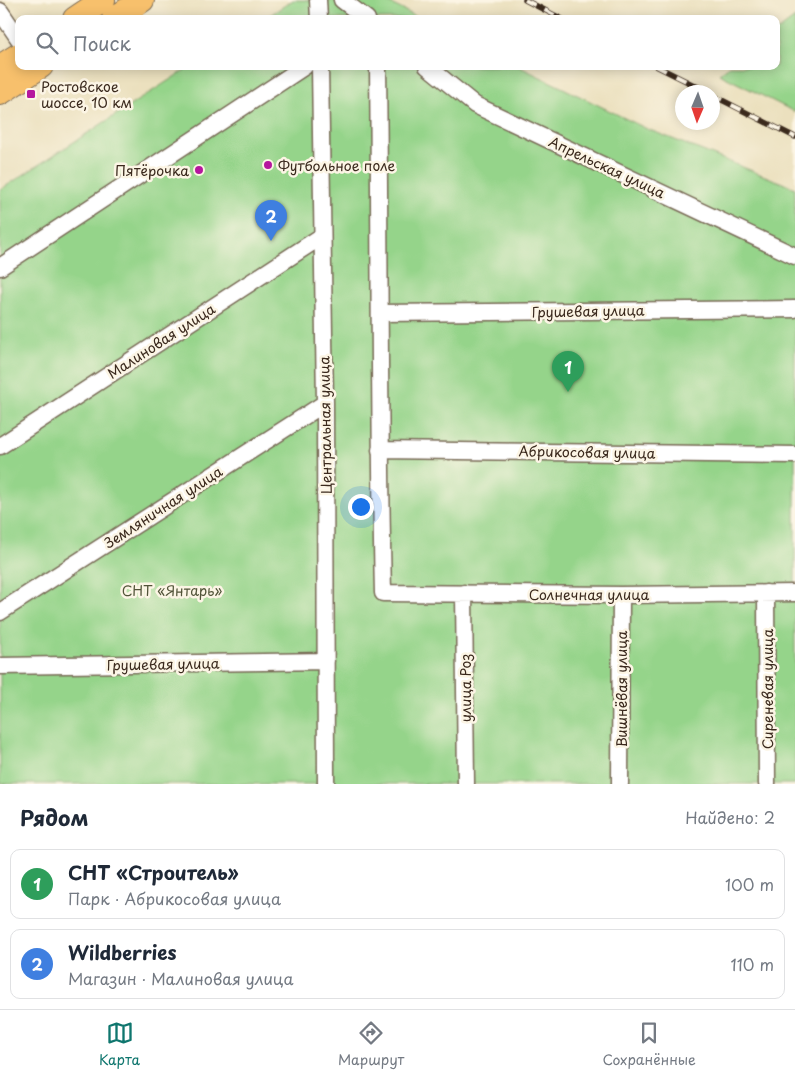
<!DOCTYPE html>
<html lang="ru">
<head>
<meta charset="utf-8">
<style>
	:root { --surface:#fff; --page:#f2f2f3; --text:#1f2937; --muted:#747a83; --line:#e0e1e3; --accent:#0f766e }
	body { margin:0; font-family:"Playpen Sans",sans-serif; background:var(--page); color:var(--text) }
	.compass { position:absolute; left:675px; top:85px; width:45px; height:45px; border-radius:50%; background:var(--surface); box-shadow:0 2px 12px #0003; rotate:182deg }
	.you { position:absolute; left:360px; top:506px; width:18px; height:18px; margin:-12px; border:4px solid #fff; border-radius:50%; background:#1a73e8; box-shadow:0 0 0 8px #1a73e833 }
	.badge { display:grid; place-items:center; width:32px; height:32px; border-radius:50%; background:var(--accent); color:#fff; font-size:16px; font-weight:700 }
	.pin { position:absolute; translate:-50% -41px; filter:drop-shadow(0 1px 2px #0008) }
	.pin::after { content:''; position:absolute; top:26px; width:18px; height:15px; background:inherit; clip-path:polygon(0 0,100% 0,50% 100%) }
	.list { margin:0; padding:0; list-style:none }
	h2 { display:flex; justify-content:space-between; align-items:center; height:65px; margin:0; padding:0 20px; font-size:21px }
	h2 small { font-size:16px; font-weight:400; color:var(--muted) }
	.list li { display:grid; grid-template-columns:32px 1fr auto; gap:15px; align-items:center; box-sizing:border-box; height:70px; margin:0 10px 10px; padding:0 10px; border:1px solid var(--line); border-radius:10px }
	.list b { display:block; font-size:19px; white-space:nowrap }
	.list p { margin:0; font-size:16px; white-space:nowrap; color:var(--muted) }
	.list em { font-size:16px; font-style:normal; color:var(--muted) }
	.icon { flex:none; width:28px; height:28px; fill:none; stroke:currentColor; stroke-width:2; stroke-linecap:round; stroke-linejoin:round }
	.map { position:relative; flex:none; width:795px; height:784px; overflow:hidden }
	.search { position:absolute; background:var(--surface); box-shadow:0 2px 12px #0003; left:15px; right:15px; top:15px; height:55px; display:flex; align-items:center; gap:12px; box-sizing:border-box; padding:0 18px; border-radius:10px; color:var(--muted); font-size:19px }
	.sheet { height:225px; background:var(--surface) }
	nav { display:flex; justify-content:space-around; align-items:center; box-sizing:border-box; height:70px; border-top:1px solid var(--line); background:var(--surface); font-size:14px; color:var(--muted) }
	nav a { display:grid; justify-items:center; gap:2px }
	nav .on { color:var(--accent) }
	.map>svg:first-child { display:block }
</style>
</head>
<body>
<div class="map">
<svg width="795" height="784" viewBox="0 0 795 784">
	<rect width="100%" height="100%" fill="#fcf5e5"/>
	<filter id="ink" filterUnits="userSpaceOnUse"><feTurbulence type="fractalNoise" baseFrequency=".02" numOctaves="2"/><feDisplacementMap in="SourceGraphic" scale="10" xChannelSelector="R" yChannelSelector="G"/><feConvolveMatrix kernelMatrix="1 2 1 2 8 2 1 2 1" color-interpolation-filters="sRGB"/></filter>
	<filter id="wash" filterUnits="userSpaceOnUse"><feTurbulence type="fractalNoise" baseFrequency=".0096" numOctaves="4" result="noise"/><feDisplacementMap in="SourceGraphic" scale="20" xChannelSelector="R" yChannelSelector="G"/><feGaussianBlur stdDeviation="1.12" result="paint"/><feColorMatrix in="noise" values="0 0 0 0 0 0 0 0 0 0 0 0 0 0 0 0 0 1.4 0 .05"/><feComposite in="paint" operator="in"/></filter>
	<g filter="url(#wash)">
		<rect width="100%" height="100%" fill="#ebe0be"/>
		<path fill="#95d48a" stroke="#687f54" d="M293 0H383L421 19H264Z
			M795 18V112L719 74 729 66H776V32Z
			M191 66H518L645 128 795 188V784H0V190Z"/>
	</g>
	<g filter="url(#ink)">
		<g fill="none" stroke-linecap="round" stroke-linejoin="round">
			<defs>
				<path id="minor" d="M318 0 319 19
					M342 0 367 19
					M0 11 19 39
					M320 66 325 403 326 784
					M378 66C380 242 379 418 383 593L621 595 795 593
					M427 66 475 105 795 256
					M0 267 305 66
					M381 313 795 309
					M0 446 322 236
					M380 450 795 455
					M464 593 466 784
					M766 593 767 784
					M0 612 325 403
					M0 666 326 661
					M620 784 621 595"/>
				<path id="highway" d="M75 19 103 0
					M114 19 142 0
					M0 67 19 55
					M0 93 41 66"/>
			</defs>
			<use href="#minor" stroke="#796a56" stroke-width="19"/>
			<use href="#highway" stroke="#796a56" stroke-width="26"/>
			<use href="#minor" stroke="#fff" stroke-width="16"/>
			<use href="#highway" stroke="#f7c06c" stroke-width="24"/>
			<defs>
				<path id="rail" d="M525 0 562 19
					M656 66 708 92
					M712 95 795 137"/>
			</defs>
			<use href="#rail" stroke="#3b2a1e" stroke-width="5.5"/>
			<use href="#rail" stroke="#fcf5e5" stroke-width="4" stroke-dasharray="11" stroke-linecap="butt"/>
		</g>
	</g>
	<g fill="#b5179e" stroke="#fcf5e5" stroke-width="2">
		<rect x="26" y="89" width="10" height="10" rx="2.5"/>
		<circle cx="268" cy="165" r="5"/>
		<circle cx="199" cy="170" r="5"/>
	</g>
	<g text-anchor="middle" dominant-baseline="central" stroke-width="5" stroke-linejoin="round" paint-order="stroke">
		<g font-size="14" fill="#3b2a1e" stroke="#fcf5e5" text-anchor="start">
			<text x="41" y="86">Ростовское<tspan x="41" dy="16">шоссе, 10 км</tspan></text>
			<text x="278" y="165">Футбольное поле</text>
			<text x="189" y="170" text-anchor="end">Пятёрочка</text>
		</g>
		<g font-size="14" fill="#3b2a1e" stroke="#fcf5e5">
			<text transform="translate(607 167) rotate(25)">Апрельская улица</text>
			<text transform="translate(588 311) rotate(-1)">Грушевая улица</text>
			<text transform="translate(161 341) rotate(-33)">Малиновая улица</text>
			<text transform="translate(325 425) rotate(-91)">Центральная улица</text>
			<text transform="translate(587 452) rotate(1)">Абрикосовая улица</text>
			<text transform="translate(163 507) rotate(-33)">Земляничная улица</text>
			<text x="589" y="594">Солнечная улица</text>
			<text transform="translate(163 664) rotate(-1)">Грушевая улица</text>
			<text transform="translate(465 688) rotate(-90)">улица Роз</text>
			<text transform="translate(621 689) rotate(-90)">Вишнёвая улица</text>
			<text transform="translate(767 689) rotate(-90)">Сиреневая улица</text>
		</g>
		<g font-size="14" fill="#525439" stroke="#fcf5e5">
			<text x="172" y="590">СНТ «Янтарь»</text>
		</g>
	</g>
</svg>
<svg class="compass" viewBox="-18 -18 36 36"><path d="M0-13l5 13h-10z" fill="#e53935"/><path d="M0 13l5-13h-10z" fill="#747a83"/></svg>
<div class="you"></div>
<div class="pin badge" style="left:568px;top:392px;background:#2e9e5b">1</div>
<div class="pin badge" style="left:271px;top:241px;background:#3f7fe0">2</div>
<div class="search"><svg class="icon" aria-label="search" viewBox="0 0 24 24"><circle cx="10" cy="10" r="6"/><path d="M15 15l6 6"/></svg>Поиск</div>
</div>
<section class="sheet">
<h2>Рядом<small>Найдено: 2</small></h2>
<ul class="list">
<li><span class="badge" style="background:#2e9e5b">1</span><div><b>СНТ «Строитель»</b><p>Парк · Абрикосовая улица</p></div><em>100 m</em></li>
<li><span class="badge" style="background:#3f7fe0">2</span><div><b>Wildberries</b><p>Магазин · Малиновая улица</p></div><em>110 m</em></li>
</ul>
</section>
<nav>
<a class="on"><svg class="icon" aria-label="map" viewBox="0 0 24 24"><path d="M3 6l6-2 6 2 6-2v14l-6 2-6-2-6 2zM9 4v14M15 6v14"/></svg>Карта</a>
<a><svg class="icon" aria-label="directions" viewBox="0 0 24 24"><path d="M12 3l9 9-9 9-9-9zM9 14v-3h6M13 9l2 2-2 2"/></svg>Маршрут</a>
<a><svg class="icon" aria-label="saved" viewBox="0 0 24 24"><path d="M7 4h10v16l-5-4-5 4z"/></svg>Сохранённые</a>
</nav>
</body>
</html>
